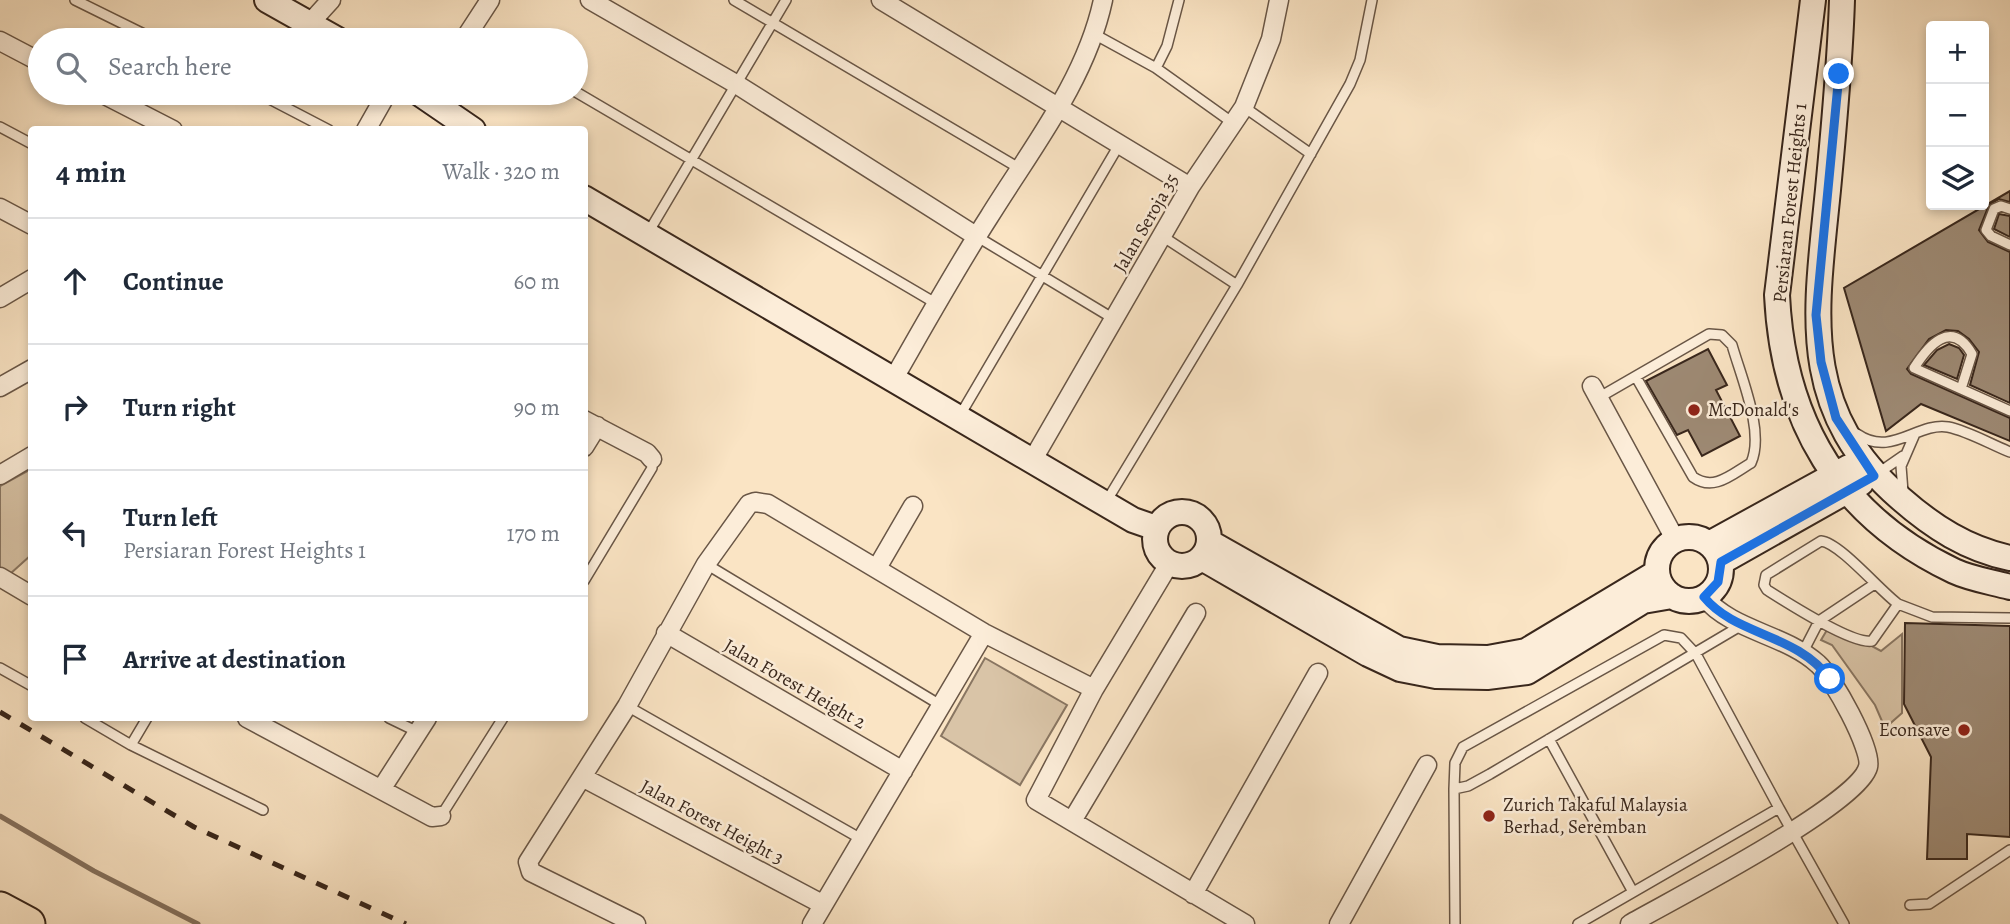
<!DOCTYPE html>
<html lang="en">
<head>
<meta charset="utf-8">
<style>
	:root { --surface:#fff; --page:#f2f2f3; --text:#1f2937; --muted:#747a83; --line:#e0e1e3 }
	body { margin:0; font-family:Alegreya,serif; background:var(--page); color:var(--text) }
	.controls { position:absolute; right:21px; top:21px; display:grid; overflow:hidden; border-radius:7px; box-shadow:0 4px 10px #0003 }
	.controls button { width:63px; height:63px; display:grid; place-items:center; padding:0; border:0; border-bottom:2px solid var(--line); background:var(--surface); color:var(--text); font:35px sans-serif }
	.stop { position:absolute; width:21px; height:21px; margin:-16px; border:5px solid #1a73e8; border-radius:50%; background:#fff }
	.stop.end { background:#1a73e8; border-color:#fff; box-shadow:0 2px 7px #0008 }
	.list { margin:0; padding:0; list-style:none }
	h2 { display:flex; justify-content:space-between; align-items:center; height:91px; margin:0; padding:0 28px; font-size:30px }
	h2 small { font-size:23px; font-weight:400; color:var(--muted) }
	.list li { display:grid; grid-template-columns:46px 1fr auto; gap:21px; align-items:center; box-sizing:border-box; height:126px; padding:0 28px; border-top:2px solid var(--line) }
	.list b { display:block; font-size:26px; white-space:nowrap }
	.list p { margin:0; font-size:23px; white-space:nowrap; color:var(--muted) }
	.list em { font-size:23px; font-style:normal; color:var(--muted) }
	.icon { flex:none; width:38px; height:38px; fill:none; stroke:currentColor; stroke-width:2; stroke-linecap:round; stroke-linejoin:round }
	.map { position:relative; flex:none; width:2010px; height:924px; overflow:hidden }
	.search { position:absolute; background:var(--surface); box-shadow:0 4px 10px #0003; left:28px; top:28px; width:560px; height:77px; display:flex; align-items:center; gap:18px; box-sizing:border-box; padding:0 24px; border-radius:38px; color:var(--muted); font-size:26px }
	.panel { position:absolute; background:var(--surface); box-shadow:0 4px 10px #0003; left:28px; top:126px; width:560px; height:595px; border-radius:7px }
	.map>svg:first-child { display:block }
</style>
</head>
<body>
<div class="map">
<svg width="2010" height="924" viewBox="0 0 2010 924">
	<rect width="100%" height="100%" fill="#fae4c4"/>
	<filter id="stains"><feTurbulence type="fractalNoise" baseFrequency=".00286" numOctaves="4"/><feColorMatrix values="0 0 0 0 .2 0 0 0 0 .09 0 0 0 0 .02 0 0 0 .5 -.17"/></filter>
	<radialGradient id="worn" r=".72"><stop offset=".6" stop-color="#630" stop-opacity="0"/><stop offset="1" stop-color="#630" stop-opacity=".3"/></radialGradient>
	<path fill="#d9c4a7" stroke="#897662" stroke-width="2" d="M31 469V555L10 574 0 568V486Z
		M1827 630 1855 637 1881 651 1902 634V713L1885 728 1875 705 1832 645 1821 640Z
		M985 658 1067 705 1020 785 941 736Z"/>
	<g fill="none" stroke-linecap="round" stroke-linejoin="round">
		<path stroke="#85725f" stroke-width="5" d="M0 816 94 871 198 924"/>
	</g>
	<path fill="#9d8973" stroke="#39271c" stroke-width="2" d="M2010 191V202L1999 199 1989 205 1979 230 1988 242 2010 252V403L1970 385 1979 352 1969 339 1958 331 1946 330 1929 339 1907 369 1911 374 2010 418V441L1921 404 1886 431 1844 288Z
		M1999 214 2010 216V237L1994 229Z
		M1949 344 1959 348 1964 355 1957 379 1924 365 1937 350Z
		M1708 349 1727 385 1716 390 1740 436 1702 456 1688 430 1677 435 1646 381Z
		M1905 623 2010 626V837L1967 834V859H1927L1931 757 1904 704Z"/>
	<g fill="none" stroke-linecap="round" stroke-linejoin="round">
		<defs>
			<path id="lane" d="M75 0 156 40
				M734 0 1019 168
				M1094 34 1156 68 1233 123
				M1156 68 1167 46 1179 0
				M576 92 937 304
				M258 93 329 130
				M1244 107 1311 154
				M0 127 32 144
				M2010 209 2001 206 1994 209 1986 230 1991 236 2010 245
				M648 233 786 0
				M976 236 1114 319
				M1162 236 1237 285
				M1961 389 1972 354C1951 318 1928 346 1914 368L2010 411
				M1598 398 1709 334 1722 335 1732 345C1741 377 1765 432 1751 463 1732 474 1714 492 1693 477L1636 377
				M959 417 1119 145
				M1857 434C1891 458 1917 422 1948 427 1968 431 1990 444 2010 452
				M1877 474 1903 456
				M1903 492 1901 466 1914 436
				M1106 502 1237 285 1350 84 1360 60 1372 0
				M1821 541C1840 543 1879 590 1898 604L1872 641C1853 645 1786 602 1767 590L1764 585 1766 575Z
				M706 564 942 706
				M584 581 652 468V459
				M1898 604 1932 617 2010 618
				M1742 625 1490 774 1468 786 1454 789 1455 763 1463 747 1664 635 1681 638 1696 654 1779 808
				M1803 652 1819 621 1873 585
				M0 668 32 686
				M627 706 863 840
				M85 718 131 745 263 810
				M389 718 418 732
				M1549 739 1633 892
				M131 745 147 718
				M1454 789 1455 924
				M441 816 503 718
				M1910 905 1929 904 2010 850
				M1578 924 1779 808 1844 924"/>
			<path id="street" d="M590 0 736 84 976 236
				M881 0 1190 187
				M310 23 331 0
				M464 40 490 0
				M0 41 40 62
				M101 93 173 130
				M366 130 387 93
				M0 208 32 225
				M0 298 32 279
				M894 378C925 324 955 270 989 217 1031 149 1086 80 1103 0
				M1592 386 1675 539
				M0 387 32 369
				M584 420 647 453 652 459
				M584 447 597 426
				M1032 461 1190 187 1244 107 1271 39 1279 0
				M0 475 32 456
				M1169 564 1094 689 1036 800 1245 924
				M877 568 913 506
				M0 577 32 596
				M666 633 903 771
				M247 718 432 817 441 816
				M582 777 822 904
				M382 788 427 718
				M1072 821 1196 613
				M1193 894 1318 673
				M636 924 531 872 528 862 627 706 706 564 749 504 755 502 768 504 984 633 1094 689
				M812 924 984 633
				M1339 924 1427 765
				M1630 924C1670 901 1858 805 1868 767 1873 750 1832 676 1818 664 1785 634 1732 631 1704 597"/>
			<path id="secondary" d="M267 0 338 40
				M1813 0 1777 295C1783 420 1838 516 1954 571 1971 579 1992 582 2010 587
				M1842 0C1840 64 1834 127 1828 190 1816 312 1797 408 1900 498 1933 527 1967 549 2010 558
				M419 93 473 130
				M584 198 1133 520 1156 528
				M1155 539a27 27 0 1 1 54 0a27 27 0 1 1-54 0Z
				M1657 569a32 32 0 1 1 64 0a32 32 0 1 1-64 0Z
				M1209 542 1399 649 1437 657 1488 658 1526 651 1656 573
				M1709 544 1849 467
				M1202 558 1368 654 1400 669 1436 676 1487 677 1527 672 1643 601 1672 596
				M1721 562 1861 483"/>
			<path id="highway" d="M0 909 28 924"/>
		</defs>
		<use href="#lane" stroke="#695646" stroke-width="12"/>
		<use href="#street" stroke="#695646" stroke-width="21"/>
		<use href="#secondary" stroke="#39271c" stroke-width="28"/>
		<use href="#highway" stroke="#39271c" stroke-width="37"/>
		<use href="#lane" stroke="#fcedd9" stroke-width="9"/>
		<use href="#street" stroke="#fcedd9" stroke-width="18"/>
		<use href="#secondary" stroke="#fcedd9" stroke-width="24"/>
		<use href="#highway" stroke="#fae4c4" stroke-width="33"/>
		<path stroke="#39271c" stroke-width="5" stroke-dasharray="12 12" stroke-linecap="butt" d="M0 712 194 827 406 924"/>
	</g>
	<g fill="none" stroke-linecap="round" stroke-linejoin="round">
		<path stroke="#1a73e8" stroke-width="9" d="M1830 679C1796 633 1736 636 1704 597L1718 582 1721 562 1874 476 1836 418 1821 362 1816 315 1839 74"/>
	</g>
	<g fill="#8f2418" stroke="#fcedd9" stroke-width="2.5">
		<circle cx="1694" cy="410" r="7"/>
		<circle cx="1964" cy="730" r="7"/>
		<circle cx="1489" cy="816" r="7"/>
	</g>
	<g text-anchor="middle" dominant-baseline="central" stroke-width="5" stroke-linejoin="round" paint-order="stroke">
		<g font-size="19" fill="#39271c" stroke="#fcedd9">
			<text transform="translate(1790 203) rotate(-84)">Persiaran Forest Heights 1</text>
			<text transform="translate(1146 223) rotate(-60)">Jalan Seroja 35</text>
			<text transform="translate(795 684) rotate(30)">Jalan Forest Height 2</text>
			<text transform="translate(712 822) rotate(28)">Jalan Forest Height 3</text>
		</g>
		<g font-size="19" fill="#39271c" stroke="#fcedd9" text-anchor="start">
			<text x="1708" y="410">McDonald's</text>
			<text x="1950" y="730" text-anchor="end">Econsave</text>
			<text x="1503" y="805">Zurich Takaful Malaysia<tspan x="1503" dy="22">Berhad, Seremban</tspan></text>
		</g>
	</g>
	<rect width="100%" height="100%" filter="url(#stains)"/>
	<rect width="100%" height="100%" fill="url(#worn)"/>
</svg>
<div class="controls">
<button>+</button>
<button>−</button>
<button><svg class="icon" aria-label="layers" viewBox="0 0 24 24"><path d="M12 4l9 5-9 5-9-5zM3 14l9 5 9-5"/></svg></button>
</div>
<div class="stop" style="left:1830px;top:679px"></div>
<div class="stop end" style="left:1839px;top:74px"></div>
<div class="search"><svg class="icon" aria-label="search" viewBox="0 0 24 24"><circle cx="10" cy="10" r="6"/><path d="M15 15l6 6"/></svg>Search here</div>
<section class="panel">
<h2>4 min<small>Walk · 320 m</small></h2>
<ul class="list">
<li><svg class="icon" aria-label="ahead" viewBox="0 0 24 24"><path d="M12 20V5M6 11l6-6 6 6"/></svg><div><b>Continue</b></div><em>60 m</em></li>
<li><svg class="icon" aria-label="right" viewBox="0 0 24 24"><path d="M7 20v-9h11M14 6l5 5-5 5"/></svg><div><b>Turn right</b></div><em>90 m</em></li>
<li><svg class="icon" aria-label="left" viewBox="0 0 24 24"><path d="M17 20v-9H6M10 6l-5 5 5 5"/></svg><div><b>Turn left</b><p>Persiaran Forest Heights 1</p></div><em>170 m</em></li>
<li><svg class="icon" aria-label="arrive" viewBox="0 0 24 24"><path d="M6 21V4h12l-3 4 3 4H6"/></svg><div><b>Arrive at destination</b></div></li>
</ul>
</section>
</div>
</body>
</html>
